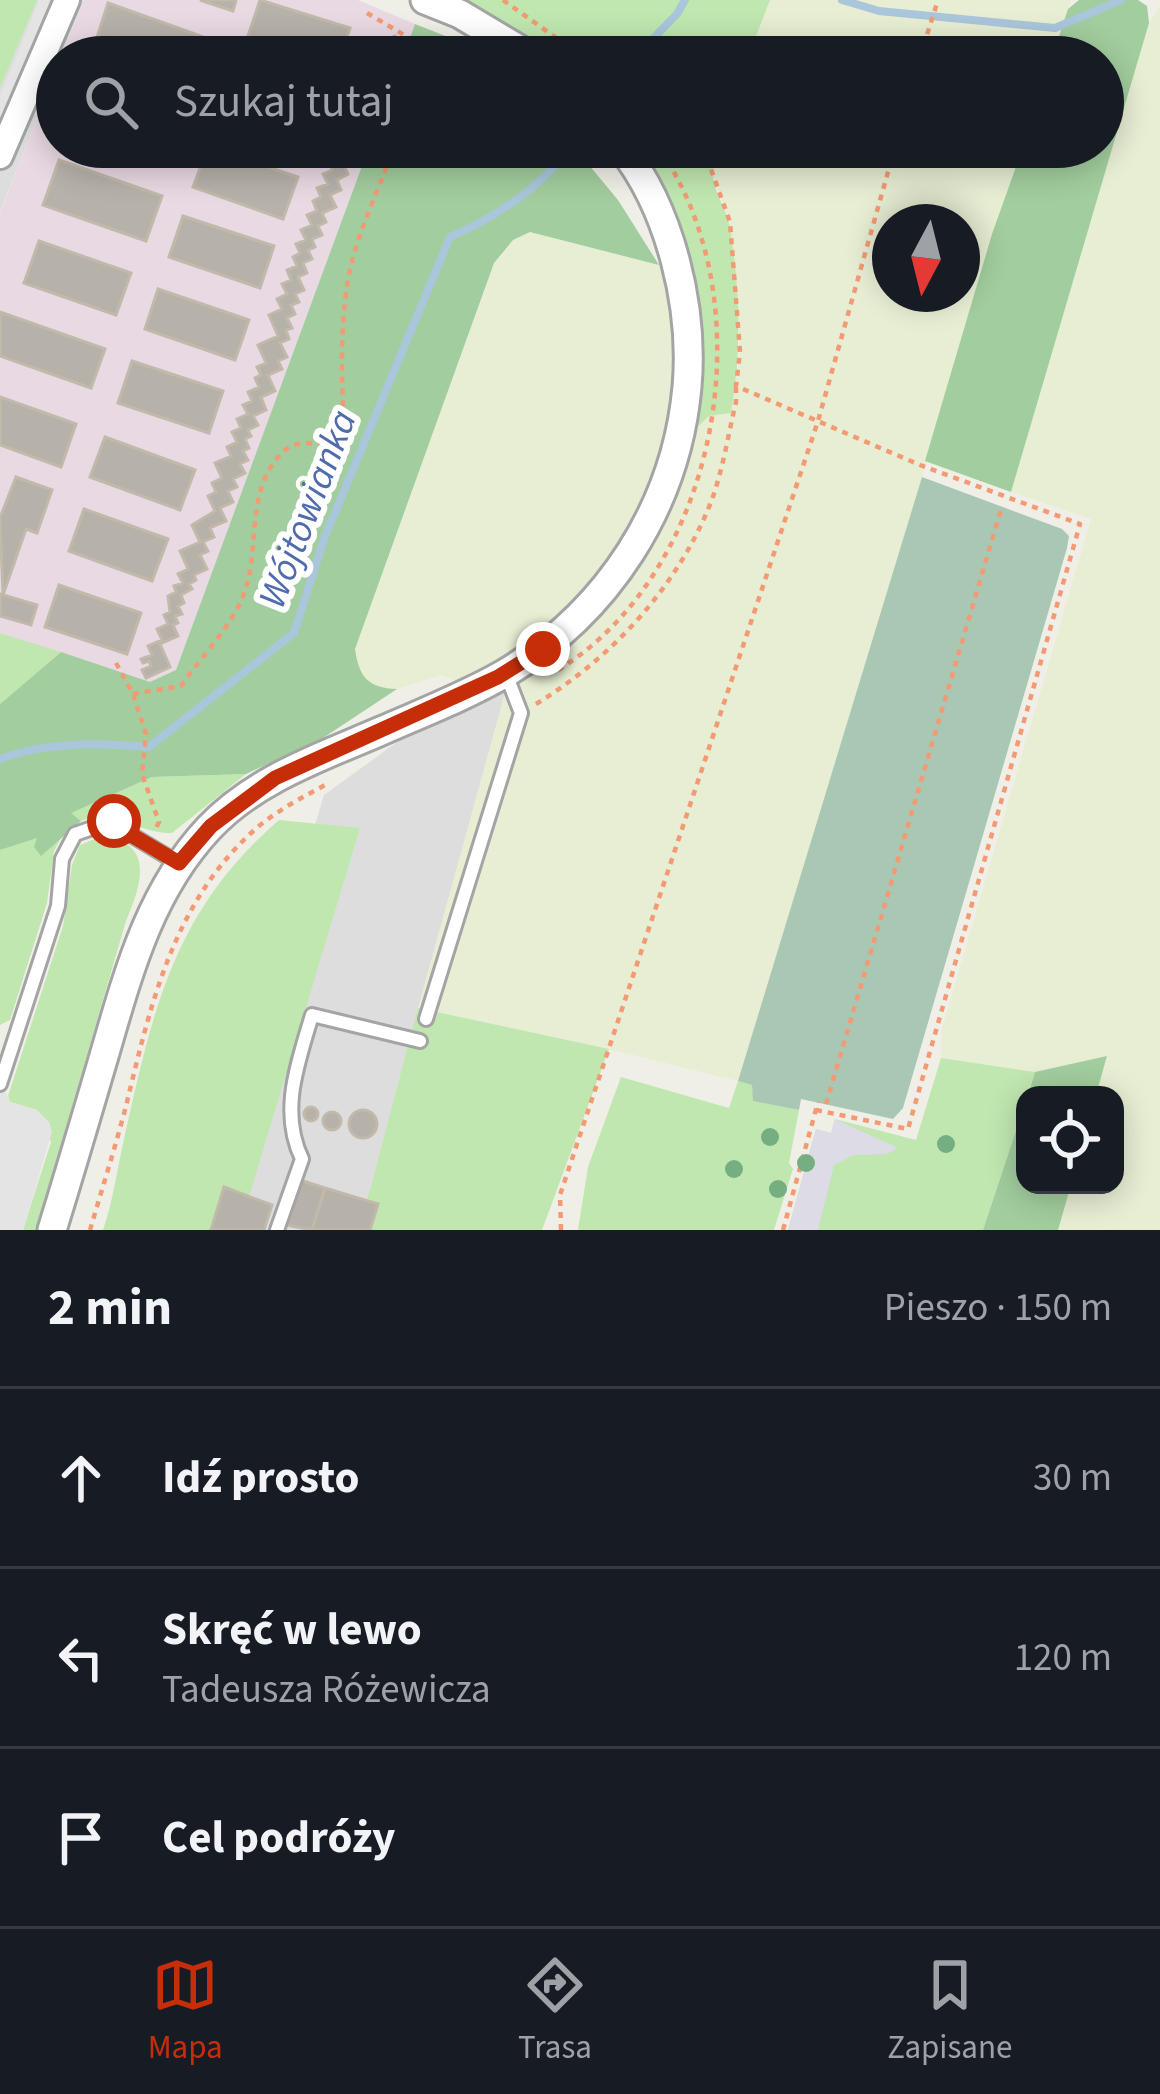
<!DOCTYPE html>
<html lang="pl">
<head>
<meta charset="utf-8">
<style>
	:root { --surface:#171b24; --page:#20242c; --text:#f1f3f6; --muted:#9ea1a6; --line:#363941; --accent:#c62e0a }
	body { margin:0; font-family:"Source Sans 3",sans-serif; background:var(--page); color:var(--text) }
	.controls { position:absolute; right:36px; bottom:36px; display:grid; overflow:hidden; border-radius:24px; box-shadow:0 6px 30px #0003 }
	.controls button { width:108px; height:108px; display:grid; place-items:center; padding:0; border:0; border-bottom:3px solid var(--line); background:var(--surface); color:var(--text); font:60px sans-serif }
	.compass { position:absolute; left:872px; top:204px; width:108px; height:108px; border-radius:50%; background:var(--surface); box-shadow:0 6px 30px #0003; rotate:187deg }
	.stop { position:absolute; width:36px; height:36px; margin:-27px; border:9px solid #c62e0a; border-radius:50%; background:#fff }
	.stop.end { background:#c62e0a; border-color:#fff; box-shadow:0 3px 12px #0008 }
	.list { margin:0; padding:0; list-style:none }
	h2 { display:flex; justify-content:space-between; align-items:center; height:156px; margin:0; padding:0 48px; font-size:51px }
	h2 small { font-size:39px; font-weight:400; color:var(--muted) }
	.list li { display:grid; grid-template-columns:78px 1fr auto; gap:36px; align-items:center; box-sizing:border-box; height:180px; padding:0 48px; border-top:3px solid var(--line) }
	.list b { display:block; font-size:45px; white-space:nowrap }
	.list p { margin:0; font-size:39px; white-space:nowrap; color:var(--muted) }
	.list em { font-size:39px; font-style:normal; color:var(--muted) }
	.icon { flex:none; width:66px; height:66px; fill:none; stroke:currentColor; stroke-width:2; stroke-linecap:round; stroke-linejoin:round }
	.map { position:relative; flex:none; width:1160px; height:1230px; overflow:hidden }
	.search { position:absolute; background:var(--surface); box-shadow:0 6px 30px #0003; left:36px; right:36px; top:36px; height:132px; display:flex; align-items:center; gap:30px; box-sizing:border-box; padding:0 42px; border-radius:66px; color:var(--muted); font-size:45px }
	.sheet { height:696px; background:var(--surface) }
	nav { display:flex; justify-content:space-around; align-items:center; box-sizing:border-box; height:168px; border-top:3px solid var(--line); background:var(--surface); font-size:33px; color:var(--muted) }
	nav a { display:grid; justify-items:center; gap:6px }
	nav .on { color:var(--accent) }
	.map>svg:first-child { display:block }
</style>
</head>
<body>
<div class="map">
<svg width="1160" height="1230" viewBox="0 0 1160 1230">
	<rect width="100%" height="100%" fill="#f0efe7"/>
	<path fill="#dedddd" d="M0 0H84L61 57H57V68L0 212Z
		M512 669 371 1186 530 1230H193L324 795 463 694Z"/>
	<path fill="#e9d9e3" d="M84 0H358L415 24 403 57H61Z
		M57 68V147H369L176 671 150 683 0 633V213Z"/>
	<path fill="#e7eed3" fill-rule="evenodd" d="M770 0H1071L1052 57H748Z
		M1160 6V1230H1058L1071 1185H1115V1095H1096L1107 1057 1035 1072 941 1058V1032L1091 519 1011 492 1126 91 1149 23Z
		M720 147H1023L992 234 922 477 738 1081 609 1049 418 1008 511 671 463 694 456 681 442 675 397 689 377 688 366 682 358 668 355 649 494 263 513 240 530 232 659 265 678 279 679 442 709 416 731 413 740 352 730 222 712 173ZM890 222H962V294H890Z"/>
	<path fill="#c0e7b0" d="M0 0H37L0 88Z
		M426 0H770L748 57H532Z
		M621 147H720C718 154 712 166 713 174 713 191 727 210 730 227 740 289 742 351 731 413L709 416 678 445 686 310Z
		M0 633 61 652 0 704Z
		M246 774 172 833C137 834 116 807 81 821L70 813 152 777Z
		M279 820 360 828 239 1230H103C113 1201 117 1170 124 1139 153 1009 174 911 279 820Z
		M63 834 54 851 47 903 10 1020 0 1025V850L38 837 42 855Z
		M102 836C156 843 141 885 126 921L36 1230H23L51 1142 37 1110 10 1102 8 1096 63 926 72 865 80 845Z
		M418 1008 609 1049 542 1230H370L367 1201Z
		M941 1058 1035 1072 983 1230H788L816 1129 831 1133 835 1119 916 1140Z
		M621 1077 729 1108 738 1081 752 1085 754 1101 799 1110 789 1163 793 1169 774 1230H578L588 1167Z"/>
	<path fill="#a2cd9e" d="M1079 0H1138L1147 6 1149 23 1011 492 925 461 992 234 1023 147H1103V57H1052L1068 9Z
		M415 24 453 39 477 57H403Z
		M369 147H574L618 200 659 265 530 232 513 240 494 263 355 649C359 677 368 688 397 689L323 738 246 774 152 777 71 813 81 821 41 856 34 847 37 838 0 850V704L61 652 150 682 176 670Z
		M1107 1056 1096 1095H1028L1035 1072Z
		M1025 1103V1185H1071L1058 1230H983Z"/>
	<path fill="#a9c8b4" d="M922 477 1062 529 1069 536 1067 548 903 1108 893 1119 801 1099 799 1110 753 1101 752 1085 738 1081Z"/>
	<path fill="#e4e4e4" d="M39 0H57L0 138V96Z
		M0 1080 10 1102 37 1110 49 1122 52 1132 23 1230H0Z"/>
	<path fill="#dddbe6" d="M835 1119 898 1148 887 1154 854 1155 834 1165 818 1230H788L816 1129 831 1133Z"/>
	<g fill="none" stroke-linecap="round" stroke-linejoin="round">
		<path stroke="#aac6db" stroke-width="8" d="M842 0 879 11 1055 28 1121 0
			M635 57 677 14 685 0
			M0 759C47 741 99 743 149 747L294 633 324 539 450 237C492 219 545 186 568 147"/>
	</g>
	<path fill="#b6b1a9" stroke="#c1b9aa" stroke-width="3" d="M200 0H236L233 11Z
		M260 0 350 28 340 57H290L246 42Z
		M108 3 220 43 215 57H122L94 47Z
		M395 36 399 45 390 48 394 57H372L368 48Z
		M139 147H184L179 161Z
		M208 147 298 177 283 219 193 187Z
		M338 147H357L348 151 353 161 344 165 348 174 337 180 341 190 330 195 336 207 322 213 326 222 318 226 322 235 312 239 315 247 308 250 312 259 303 263 307 273 298 277 304 290 295 294 299 302 291 305 295 314 287 318 292 328 286 330 289 339 280 343 287 357 278 361 282 369 268 375 275 391 261 397 266 410 253 416 258 425 248 430 251 436 245 439 249 448 243 451 248 460 240 464 245 473 233 479 237 487 228 491 233 502 220 508 226 521 210 528 214 537 203 542 208 551 200 555 207 569 194 575 196 580 189 584 192 589 181 595 184 603 178 606 182 614 175 616 178 623 173 625 178 636 160 644 170 667 146 678 142 670 151 666 149 661 143 663 141 659 152 655 148 646 162 640 157 629 168 624 164 615 170 612 168 596 176 592 174 586 183 583 178 574 188 569 180 551 200 542 192 525 215 511 208 496 216 492 212 483 222 478 215 463 231 456 227 447 237 442 232 432 241 428 237 419 248 414 243 405 252 401 248 392 259 387 255 378 261 375 257 367 266 363 258 345 278 336 269 315 282 309 277 299 287 294 282 284 291 280 287 270 297 266 293 257 300 253 296 244 306 240 301 230 312 225 307 215 317 211 313 201 321 197 317 188 328 184 323 174 332 170 324 153Z
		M59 160 162 196 146 241 43 205Z
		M183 216 274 246 260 288 169 257Z
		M39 241 131 273 116 315 24 283Z
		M158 289 249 320 235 360 145 329Z
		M0 312 105 349 91 388 0 356Z
		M132 361 223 391 209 433 118 403Z
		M0 397 76 424 61 467 0 445Z
		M105 437 195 470 180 510 90 477Z
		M16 477 52 490 37 533 26 529 3 595 0 518Z
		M84 509 168 539 152 581 69 551Z
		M59 585 141 613 127 654 45 627Z
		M0 594 37 605 31 625 0 616Z
		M304 1114a7 7 0 1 1 14 0a7 7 0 1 1-14 0Z
		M349 1124a14 14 0 1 1 28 0a14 14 0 1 1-28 0Z
		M323 1121a9 9 0 1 1 18 0a9 9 0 1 1-18 0Z
		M300 1180 325 1188 312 1230 286 1225Z
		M224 1187 272 1205 264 1230H211Z
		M325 1188 378 1204 370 1230H312Z"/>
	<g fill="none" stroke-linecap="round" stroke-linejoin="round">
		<defs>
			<path id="service" d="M426 1019 521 713 506 674
				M0 1084 58 906 62 859 75 834 104 824 133 836 178 863
				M277 1230 302 1159C279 1111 298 1063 312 1015L420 1041"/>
			<path id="minor" d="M0 156 67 0"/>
			<path id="tertiary" d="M425 0 460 14 532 57
				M52 1230C70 1172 87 1114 104 1056 128 974 149 892 209 828 255 779 321 757 381 731 422 713 466 696 504 674 608 612 676 507 687 387 694 308 671 210 621 147"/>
		</defs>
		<use href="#service" stroke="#a4a4a4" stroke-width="18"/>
		<use href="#minor" stroke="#a4a4a4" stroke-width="30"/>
		<use href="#tertiary" stroke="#a4a4a4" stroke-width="33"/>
		<path stroke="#f39a75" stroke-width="4.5" stroke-dasharray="6 6" stroke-linecap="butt" d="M503 0 583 57
			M367 13 416 42 412 55 416 57
			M920 57 938 0
			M703 147 730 222 740 352 736 386 920 465 1080 524 908 1129 816 1110
			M116 663 133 694 146 734 142 774 159 822 155 830
			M558 670C721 570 767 301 658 147
			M133 694 181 686C201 657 226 633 241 601 263 553 242 490 284 451 303 434 328 453 345 438 341 385 339 313 352 261 362 223 381 184 394 147
			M536 704C613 657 678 586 711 502 723 470 728 435 736 402V386
			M826 1104 1002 506
			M90 1230C102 1189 115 1148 126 1106 150 1007 172 907 250 834 272 813 301 798 327 784
			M561 1230 560 1195 818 421 895 147
			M783 1230 818 1102"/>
		<use href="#service" stroke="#fff" stroke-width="12"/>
		<use href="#minor" stroke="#fff" stroke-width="24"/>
		<use href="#tertiary" stroke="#fff" stroke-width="27"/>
	</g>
	<g fill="#75af81">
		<circle cx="770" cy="1137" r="9"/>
		<circle cx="946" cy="1144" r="9"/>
		<circle cx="806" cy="1163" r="9"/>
		<circle cx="734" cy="1169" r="9"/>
		<circle cx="778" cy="1189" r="9"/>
	</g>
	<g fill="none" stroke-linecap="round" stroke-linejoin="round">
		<path stroke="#c62e0a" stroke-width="15" d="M114 821 104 824 133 836 179 863 211 826 275 778 498 677 543 649"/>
	</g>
	<g text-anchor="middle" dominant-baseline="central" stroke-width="12" stroke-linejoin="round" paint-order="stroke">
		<g font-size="39" font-style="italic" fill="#506cac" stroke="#fff">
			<text transform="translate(308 509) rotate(-69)">Wójtowianka</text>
		</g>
	</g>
</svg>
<div class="controls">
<button><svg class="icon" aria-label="locate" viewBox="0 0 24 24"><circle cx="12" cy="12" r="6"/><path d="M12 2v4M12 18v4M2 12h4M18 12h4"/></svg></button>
</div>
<svg class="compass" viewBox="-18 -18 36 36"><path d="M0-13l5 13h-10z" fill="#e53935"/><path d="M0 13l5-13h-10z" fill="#9ea1a6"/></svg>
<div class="stop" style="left:114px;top:821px"></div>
<div class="stop end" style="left:543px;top:649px"></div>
<div class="search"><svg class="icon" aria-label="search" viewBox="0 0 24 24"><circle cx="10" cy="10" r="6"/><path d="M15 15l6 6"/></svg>Szukaj tutaj</div>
</div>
<section class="sheet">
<h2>2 min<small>Pieszo · 150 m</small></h2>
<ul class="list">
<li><svg class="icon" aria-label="ahead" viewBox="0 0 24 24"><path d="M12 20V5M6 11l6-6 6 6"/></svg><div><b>Idź prosto</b></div><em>30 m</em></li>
<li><svg class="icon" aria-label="left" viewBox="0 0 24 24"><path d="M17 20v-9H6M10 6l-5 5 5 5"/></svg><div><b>Skręć w lewo</b><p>Tadeusza Różewicza</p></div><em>120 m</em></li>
<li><svg class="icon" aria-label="arrive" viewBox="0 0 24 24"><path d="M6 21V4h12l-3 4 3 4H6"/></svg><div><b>Cel podróży</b></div></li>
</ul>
</section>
<nav>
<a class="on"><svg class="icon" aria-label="map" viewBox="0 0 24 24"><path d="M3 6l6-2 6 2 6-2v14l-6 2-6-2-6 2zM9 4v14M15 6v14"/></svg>Mapa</a>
<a><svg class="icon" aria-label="directions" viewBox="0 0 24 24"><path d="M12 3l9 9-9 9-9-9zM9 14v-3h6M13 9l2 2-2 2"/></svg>Trasa</a>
<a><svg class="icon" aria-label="saved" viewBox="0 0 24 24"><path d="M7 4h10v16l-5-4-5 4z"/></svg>Zapisane</a>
</nav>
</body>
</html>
